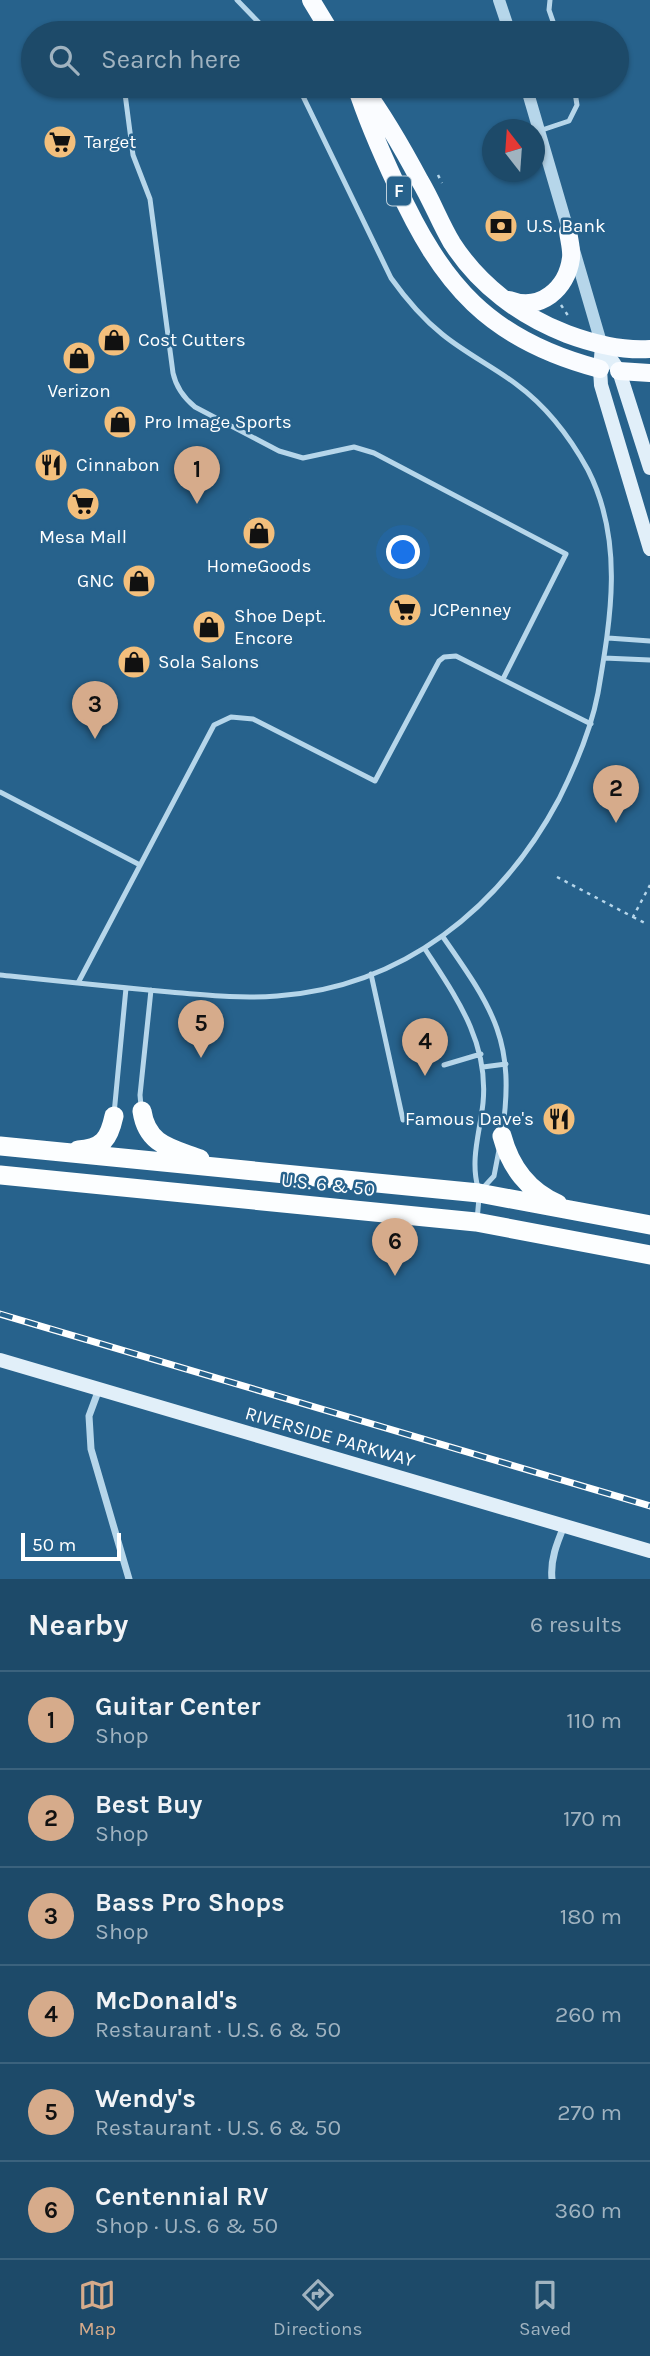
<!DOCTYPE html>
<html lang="en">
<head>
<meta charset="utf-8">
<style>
	:root { --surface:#1d4a69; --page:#25516f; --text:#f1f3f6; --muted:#a0b3c0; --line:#3b627d; --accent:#d6ab8b }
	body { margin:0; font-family:Karla,sans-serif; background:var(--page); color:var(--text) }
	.compass { position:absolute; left:482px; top:119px; width:63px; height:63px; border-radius:50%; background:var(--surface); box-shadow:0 2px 5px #0004; rotate:343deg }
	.scale { position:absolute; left:21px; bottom:18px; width:100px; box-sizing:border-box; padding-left:7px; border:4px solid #fff; border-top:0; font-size:19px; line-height:24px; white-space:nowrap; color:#fff; -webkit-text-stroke:5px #27628c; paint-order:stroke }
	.you { position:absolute; left:404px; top:553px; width:24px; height:24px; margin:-18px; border:5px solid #fff; border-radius:50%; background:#1a73e8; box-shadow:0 0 0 10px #1a73e833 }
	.badge { display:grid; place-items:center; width:46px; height:46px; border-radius:50%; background:var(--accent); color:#111; font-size:23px; font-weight:700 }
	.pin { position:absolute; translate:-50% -58px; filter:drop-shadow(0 2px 4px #0008) }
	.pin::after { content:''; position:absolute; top:37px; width:24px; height:21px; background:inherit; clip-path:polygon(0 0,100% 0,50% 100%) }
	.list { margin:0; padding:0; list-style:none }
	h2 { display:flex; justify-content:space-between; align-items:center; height:91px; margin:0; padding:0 28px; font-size:30px }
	h2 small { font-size:23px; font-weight:400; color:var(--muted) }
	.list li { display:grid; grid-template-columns:46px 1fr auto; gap:21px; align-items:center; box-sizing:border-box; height:98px; padding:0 28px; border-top:2px solid var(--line) }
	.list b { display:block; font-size:26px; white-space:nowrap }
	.list p { margin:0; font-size:23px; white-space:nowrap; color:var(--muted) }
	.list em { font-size:23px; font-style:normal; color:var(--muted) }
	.icon { flex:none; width:38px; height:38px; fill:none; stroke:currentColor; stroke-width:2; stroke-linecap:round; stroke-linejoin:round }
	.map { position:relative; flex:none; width:650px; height:1579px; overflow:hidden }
	.search { position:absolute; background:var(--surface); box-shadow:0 2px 5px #0004; left:21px; right:21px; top:21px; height:77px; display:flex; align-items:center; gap:18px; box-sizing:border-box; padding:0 24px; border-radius:38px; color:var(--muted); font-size:26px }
	.sheet { height:679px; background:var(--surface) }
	nav { display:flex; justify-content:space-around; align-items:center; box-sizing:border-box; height:98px; border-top:2px solid var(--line); background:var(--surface); font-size:19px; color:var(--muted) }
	nav a { display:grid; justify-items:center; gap:4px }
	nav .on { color:var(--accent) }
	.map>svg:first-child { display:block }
</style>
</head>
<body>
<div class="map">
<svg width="650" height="1579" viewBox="0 0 650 1579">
	<rect width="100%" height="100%" fill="#27628c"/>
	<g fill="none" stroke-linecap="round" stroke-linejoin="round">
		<path stroke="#b6d6ea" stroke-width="2.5" stroke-dasharray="3.5 5" stroke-linecap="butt" d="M438 175 442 183
			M561 305 569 317
			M557 877 633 917 650 885
			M633 917 645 923"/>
		<path stroke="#b6d6ea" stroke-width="5" d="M237 0 269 33
			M550 0 549 10 557 33
			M114 31V33
			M124 86 133 155 150 199 173 373C176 387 184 398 195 407L279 451 303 458 354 447 374 453 566 554 503 679
			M539 131 569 121 577 105 574 86
			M608 638 650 641
			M604 658 650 660
			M0 792 140 865
			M443 937C494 1010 516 1042 502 1134
			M425 949C456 997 489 1042 483 1103 480 1132 470 1159 478 1188
			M371 974 403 1120
			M0 975C57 981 113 987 170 992 205 995 241 999 277 996 403 987 501 908 559 799 576 765 591 730 598 693 611 617 624 541 588 470 570 437 546 406 516 384 492 366 465 353 442 334 422 318 406 299 391 278L298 86
			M78 983 214 725 231 717 253 719 375 781 439 661 444 657 456 656 591 724
			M444 1065 481 1054
			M483 1067 506 1064
			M141 1106 140 1095 151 990
			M114 1114 126 988
			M483 1188 494 1176 499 1150
			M477 1220 479 1198"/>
		<path stroke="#b6d6ea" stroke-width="7" d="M99 1389 89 1416 91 1449 129 1579
			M552 1579C550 1560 557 1543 564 1526"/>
		<path stroke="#b6d6ea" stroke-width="12" d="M499 0 510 33
			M526 86 602 346"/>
		<path stroke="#e1eff9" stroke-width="14" d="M602 346 600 369 601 385 650 549
			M602 346 619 371 650 468
			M0 1360 650 1551"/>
		<path stroke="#fafcff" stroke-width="18" d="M311 0 331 33
			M356 86C367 120 381 152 396 184 442 285 489 340 600 369
			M362 86C384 116 403 149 420 181 432 201 440 223 452 243 479 285 520 316 567 334 594 344 621 351 650 349
			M509 300C540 312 567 289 571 258 572 249 569 240 568 231
			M619 371 650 373"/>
		<path stroke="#fcfeff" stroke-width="19" d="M142 1111C147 1145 171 1148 200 1159
			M502 1136C510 1166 528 1191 558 1204
			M0 1146 479 1193 650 1225
			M78 1150C103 1148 109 1139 114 1116
			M0 1175 476 1222 650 1255"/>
		<defs>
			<path id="rail" d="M0 1314 650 1506"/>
		</defs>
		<use href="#rail" stroke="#fff" stroke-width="7"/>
		<use href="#rail" stroke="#27628c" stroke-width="4.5" stroke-dasharray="13" stroke-linecap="butt"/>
	</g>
	<defs>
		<symbol id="supermarket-disc" viewBox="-11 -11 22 22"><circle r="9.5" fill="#f3bf7c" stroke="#27628c"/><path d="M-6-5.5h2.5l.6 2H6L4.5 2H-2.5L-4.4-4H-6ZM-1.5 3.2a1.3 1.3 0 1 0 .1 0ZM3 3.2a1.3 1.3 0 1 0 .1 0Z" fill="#111"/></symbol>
		<symbol id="bank-disc" viewBox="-11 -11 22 22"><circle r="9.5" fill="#f3bf7c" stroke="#27628c"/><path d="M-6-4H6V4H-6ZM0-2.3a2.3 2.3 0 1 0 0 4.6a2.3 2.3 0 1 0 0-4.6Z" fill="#111"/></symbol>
		<symbol id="shop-disc" viewBox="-11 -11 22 22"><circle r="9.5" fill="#f3bf7c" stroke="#27628c"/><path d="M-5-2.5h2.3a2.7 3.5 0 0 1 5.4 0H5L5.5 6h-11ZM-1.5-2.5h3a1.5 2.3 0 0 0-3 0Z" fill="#111"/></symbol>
		<symbol id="restaurant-disc" viewBox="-11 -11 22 22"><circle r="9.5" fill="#f3bf7c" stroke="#27628c"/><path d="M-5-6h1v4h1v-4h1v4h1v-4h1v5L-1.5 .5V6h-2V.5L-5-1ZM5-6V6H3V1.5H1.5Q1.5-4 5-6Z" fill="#111"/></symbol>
	</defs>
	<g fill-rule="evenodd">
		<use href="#supermarket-disc" x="41" y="123" width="38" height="38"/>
		<use href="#bank-disc" x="482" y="207" width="38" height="38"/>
		<use href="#shop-disc" x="95" y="321" width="38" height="38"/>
		<use href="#shop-disc" x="60" y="339" width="38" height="38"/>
		<use href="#shop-disc" x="101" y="403" width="38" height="38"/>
		<use href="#restaurant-disc" x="32" y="446" width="38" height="38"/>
		<use href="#supermarket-disc" x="64" y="485" width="38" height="38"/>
		<use href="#shop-disc" x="240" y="514" width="38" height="38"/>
		<use href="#shop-disc" x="120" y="562" width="38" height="38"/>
		<use href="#supermarket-disc" x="386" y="591" width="38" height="38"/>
		<use href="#shop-disc" x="190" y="608" width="38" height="38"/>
		<use href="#shop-disc" x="115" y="643" width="38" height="38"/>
		<use href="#restaurant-disc" x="540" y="1100" width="38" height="38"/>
	</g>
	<g text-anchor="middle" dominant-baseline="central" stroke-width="5" stroke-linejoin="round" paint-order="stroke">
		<rect fill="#27628c" stroke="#bed0dc" stroke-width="2" x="387" y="176.5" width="24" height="29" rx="5"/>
		<g font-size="18" font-weight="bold" fill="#fff">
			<text x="399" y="191">F</text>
		</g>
		<g font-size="19" fill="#fff" stroke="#27628c" text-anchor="start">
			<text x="84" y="142">Target</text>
			<text x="526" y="226">U.S. Bank</text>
			<text x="138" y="340">Cost Cutters</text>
			<text x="79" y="391" text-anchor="middle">Verizon</text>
			<text x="144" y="422">Pro Image Sports</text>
			<text x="76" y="465">Cinnabon</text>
			<text x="83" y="537" text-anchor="middle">Mesa Mall</text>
			<text x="259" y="566" text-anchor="middle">HomeGoods</text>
			<text x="114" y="581" text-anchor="end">GNC</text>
			<text x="430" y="610">JCPenney</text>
			<text x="234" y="616">Shoe Dept.<tspan x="234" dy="22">Encore</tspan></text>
			<text x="158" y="662">Sola Salons</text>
			<text x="534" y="1119" text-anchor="end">Famous Dave's</text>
		</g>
		<g font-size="19" fill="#fff" stroke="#27628c">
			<text transform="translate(328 1185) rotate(6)">U.S. 6 &amp; 50</text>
			<text transform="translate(330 1437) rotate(16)">RIVERSIDE PARKWAY</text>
		</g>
	</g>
</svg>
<svg class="compass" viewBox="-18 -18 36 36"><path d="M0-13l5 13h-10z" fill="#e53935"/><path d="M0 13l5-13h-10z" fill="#a0b3c0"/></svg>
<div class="scale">50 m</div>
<div class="you"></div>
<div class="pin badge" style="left:197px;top:504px">1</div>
<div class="pin badge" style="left:616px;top:823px">2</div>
<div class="pin badge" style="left:95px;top:739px">3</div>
<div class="pin badge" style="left:425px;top:1076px">4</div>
<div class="pin badge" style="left:201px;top:1058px">5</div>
<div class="pin badge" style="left:395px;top:1276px">6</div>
<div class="search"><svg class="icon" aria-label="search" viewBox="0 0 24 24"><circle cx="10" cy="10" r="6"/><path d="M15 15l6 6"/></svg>Search here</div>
</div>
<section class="sheet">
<h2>Nearby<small>6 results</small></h2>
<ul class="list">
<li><span class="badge">1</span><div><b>Guitar Center</b><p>Shop</p></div><em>110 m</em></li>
<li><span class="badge">2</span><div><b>Best Buy</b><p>Shop</p></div><em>170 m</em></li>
<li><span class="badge">3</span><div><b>Bass Pro Shops</b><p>Shop</p></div><em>180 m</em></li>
<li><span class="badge">4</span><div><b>McDonald's</b><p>Restaurant · U.S. 6 &amp; 50</p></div><em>260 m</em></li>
<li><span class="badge">5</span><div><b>Wendy's</b><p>Restaurant · U.S. 6 &amp; 50</p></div><em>270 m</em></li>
<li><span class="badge">6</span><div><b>Centennial RV</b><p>Shop · U.S. 6 &amp; 50</p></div><em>360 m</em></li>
</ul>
</section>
<nav>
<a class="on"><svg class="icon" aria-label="map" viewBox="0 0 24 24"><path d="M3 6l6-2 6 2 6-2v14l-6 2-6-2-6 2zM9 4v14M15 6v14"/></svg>Map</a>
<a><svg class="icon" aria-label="directions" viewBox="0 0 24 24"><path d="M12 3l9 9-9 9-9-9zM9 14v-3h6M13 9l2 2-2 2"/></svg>Directions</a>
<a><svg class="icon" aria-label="saved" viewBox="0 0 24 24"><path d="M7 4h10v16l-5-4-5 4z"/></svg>Saved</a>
</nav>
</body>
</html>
